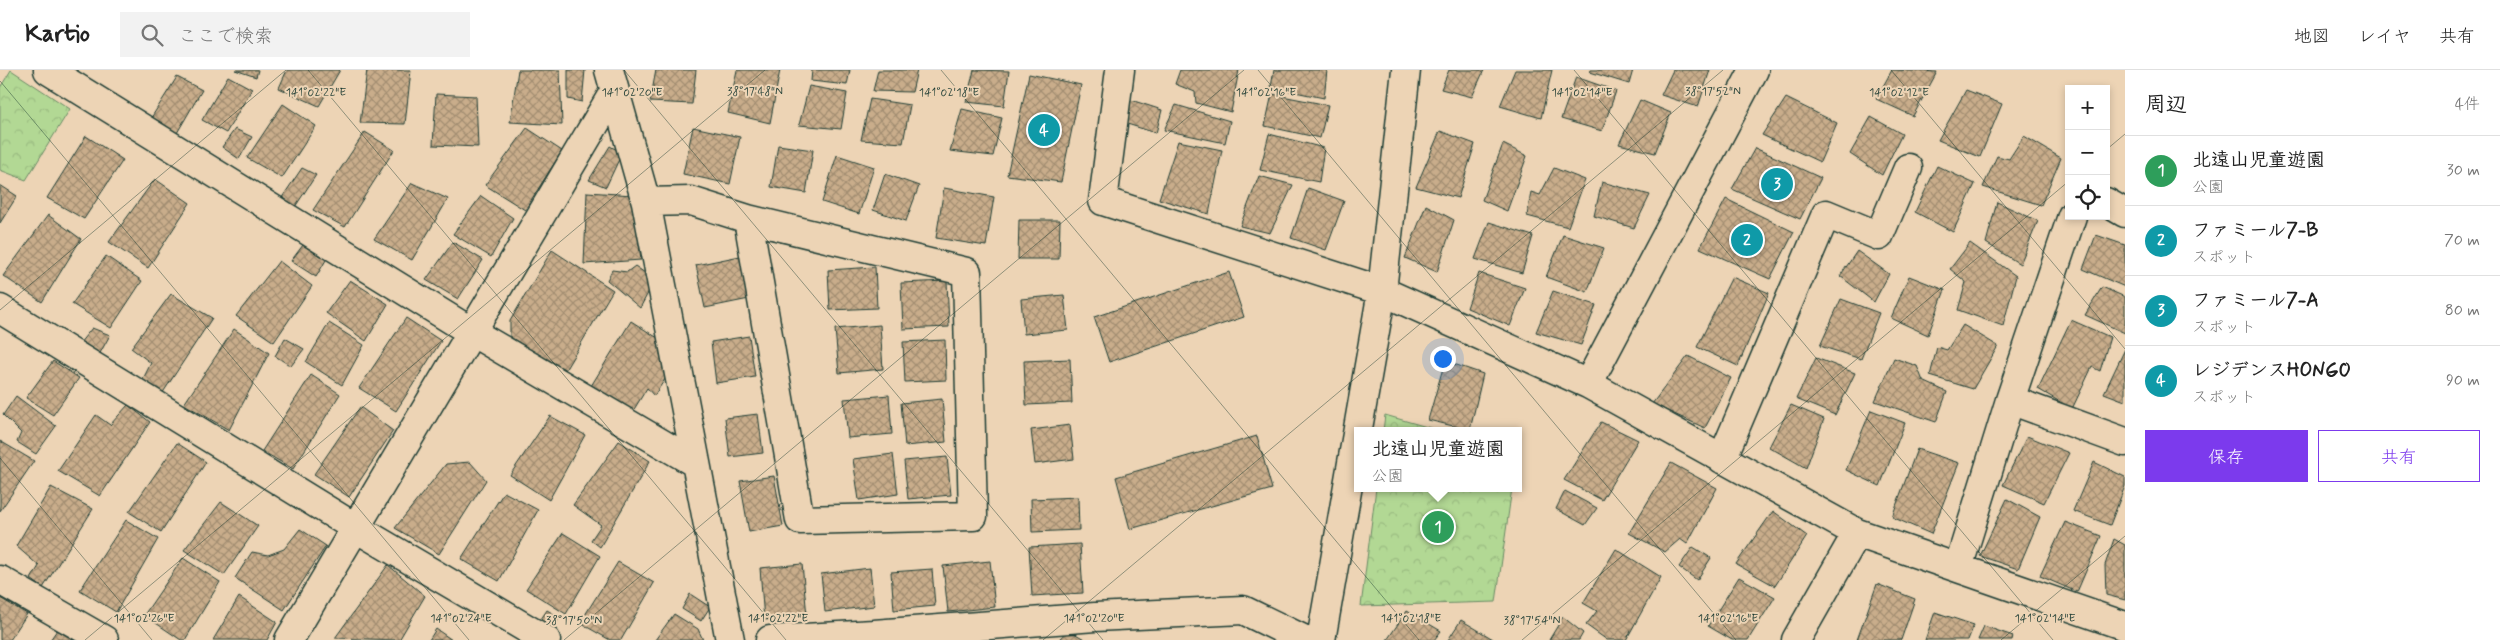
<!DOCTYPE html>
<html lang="ja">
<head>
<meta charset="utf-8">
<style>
	:root { --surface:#fff; --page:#f2f2f2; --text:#222; --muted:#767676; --line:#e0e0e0; --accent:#7c3aed }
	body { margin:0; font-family:Mynerve,"Klee One",sans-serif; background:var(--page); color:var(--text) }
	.controls { position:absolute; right:15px; top:15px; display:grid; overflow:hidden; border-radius:0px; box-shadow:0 2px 8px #0003 }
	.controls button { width:45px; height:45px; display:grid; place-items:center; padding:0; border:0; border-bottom:1px solid var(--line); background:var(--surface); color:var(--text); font:25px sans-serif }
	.you { position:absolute; left:1442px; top:288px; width:18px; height:18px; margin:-12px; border:4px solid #fff; border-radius:50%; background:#1a73e8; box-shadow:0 0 0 8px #1a73e833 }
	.badge { display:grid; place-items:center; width:32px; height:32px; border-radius:50%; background:var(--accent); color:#fff; font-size:16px; font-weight:700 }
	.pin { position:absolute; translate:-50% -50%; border:2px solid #fff; box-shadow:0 1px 5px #0006 }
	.popup { position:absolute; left:1354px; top:357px; width:168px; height:65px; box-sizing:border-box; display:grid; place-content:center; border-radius:0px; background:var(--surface); filter:drop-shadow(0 1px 4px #0005); font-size:16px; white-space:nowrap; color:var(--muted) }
	.popup b { font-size:19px; color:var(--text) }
	.popup::after { content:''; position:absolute; left:50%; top:100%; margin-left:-10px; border:10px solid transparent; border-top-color:var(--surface) }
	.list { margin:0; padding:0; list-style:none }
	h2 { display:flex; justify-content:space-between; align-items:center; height:65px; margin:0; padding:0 20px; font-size:21px }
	h2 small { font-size:16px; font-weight:400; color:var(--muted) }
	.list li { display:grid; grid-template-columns:32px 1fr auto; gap:15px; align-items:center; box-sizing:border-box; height:70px; padding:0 20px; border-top:1px solid var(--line) }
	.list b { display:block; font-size:19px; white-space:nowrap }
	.list p { margin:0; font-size:16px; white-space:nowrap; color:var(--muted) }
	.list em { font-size:16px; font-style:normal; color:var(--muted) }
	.actions { display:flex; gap:10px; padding:15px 20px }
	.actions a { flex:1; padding:11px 0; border:1px solid var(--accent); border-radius:0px; text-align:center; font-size:18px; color:var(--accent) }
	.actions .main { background:var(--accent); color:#fff }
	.icon { flex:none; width:28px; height:28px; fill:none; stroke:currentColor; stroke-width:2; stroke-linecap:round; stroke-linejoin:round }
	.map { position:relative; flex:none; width:2125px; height:570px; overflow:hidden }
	header { display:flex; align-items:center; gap:30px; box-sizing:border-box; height:70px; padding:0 25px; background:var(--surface); border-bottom:1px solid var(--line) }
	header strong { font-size:24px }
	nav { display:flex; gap:28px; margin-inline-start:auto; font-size:18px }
	.search { width:350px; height:45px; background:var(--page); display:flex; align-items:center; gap:12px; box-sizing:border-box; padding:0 18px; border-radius:0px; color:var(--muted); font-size:19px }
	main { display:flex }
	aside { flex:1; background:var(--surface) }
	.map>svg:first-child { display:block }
</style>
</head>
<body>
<header>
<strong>Kartio</strong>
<div class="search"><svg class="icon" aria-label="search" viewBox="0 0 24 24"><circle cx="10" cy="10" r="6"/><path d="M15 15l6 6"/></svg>ここで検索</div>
<nav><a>地図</a><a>レイヤ</a><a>共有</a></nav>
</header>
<main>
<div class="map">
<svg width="2125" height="570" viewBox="0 0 2125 570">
	<defs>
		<pattern id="forest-crowns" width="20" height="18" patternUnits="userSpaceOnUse" patternTransform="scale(1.25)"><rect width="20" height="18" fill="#b2d894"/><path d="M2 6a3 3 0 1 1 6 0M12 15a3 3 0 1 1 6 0" fill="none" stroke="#99ba80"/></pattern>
		<pattern id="building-cross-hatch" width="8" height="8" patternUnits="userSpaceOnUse" patternTransform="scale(1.25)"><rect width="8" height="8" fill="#c9ad8b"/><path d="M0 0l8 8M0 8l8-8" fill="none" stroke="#a38e72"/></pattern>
	</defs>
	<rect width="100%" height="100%" fill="#edd4b5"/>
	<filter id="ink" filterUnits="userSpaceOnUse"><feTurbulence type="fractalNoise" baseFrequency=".02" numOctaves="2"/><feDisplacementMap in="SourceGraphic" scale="10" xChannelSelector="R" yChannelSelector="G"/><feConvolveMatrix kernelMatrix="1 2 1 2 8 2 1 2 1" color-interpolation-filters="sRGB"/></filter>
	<g filter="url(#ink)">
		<path fill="url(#forest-crowns)" stroke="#688a64" d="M11 0 70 39 26 110 0 100V18Z
			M1385 345 1441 361H1383Z
			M1376 418H1512L1496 532 1361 536Z"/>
		<path fill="url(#building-cross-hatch)" stroke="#1f3d34" d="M235 0H258L256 7Z
			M287 0H340L319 36 279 18Z
			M367 0H411L405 54 360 53Z
			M518 0H560L562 55 510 52Z
			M568 0H585L582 32 568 29Z
			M656 0H696L692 34 650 32Z
			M737 0H780L770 53 728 43Z
			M812 0H850L847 15 811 11Z
			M878 0H917L912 22 873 21Z
			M974 0 1009 1 1004 36 966 32Z
			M1180 0H1239L1231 42 1196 33 1195 22 1175 14Z
			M1274 0H1327L1324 28 1271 17Z
			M1449 0H1484L1472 27 1441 19Z
			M1515 0H1552L1541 48 1500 36Z
			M1591 0H1633L1629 14 1590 2Z
			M1673 0H1710L1698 37 1661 25Z
			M1892 0 1937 2 1913 46 1876 29Z
			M1029 4 1081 15 1061 112 1007 105Z
			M228 6 252 19 226 63 202 50Z
			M177 7 202 20 177 63 151 48Z
			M1576 7 1616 21 1602 61 1561 49Z
			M809 16 847 23 841 59 799 55Z
			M1966 20 2002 34 1980 87 1938 70Z
			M436 24 476 26 478 77 433 75Z
			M1272 24 1328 35 1320 68 1265 56Z
			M1786 28 1837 53 1820 92 1762 65Z
			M870 29 910 35 903 73 861 70Z
			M1131 30 1162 40 1156 63 1124 53Z
			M1640 30 1671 43 1655 83 1619 74Z
			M283 34 316 56 282 108 247 88Z
			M1176 35 1230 51 1225 73 1164 60Z
			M962 39 1002 48 993 86 950 81Z
			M1871 47 1902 64 1882 105 1850 84Z
			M693 57 740 67 730 114 683 104Z
			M527 58 562 81 525 140 485 115Z
			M235 59 252 67 239 89 222 77Z
			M1440 61 1475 74 1458 128 1416 117Z
			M365 62 394 80 345 157 313 140Z
			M1269 64 1324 78 1319 112 1260 100Z
			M86 66 123 90 84 149 47 128Z
			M2024 66 2061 88 2041 135 1983 117 1997 86 2009 89Z
			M1178 71 1222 80 1209 144 1159 129Z
			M1503 74 1527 86 1507 141 1482 130Z
			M778 75 813 80 806 123 771 117Z
			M610 76 622 83 606 117 589 110Z
			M1755 78 1821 108 1800 149 1732 119Z
			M837 85 874 97 859 144 822 132Z
			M1937 96 1975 114 1953 162 1915 142Z
			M302 98 316 105 293 140 279 132Z
			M1554 98 1585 110 1568 157 1527 146 1531 122 1540 125Z
			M885 104 919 116 906 151 873 140Z
			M1259 106 1293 115 1270 163 1240 156Z
			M155 109 190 133 148 198 109 172Z
			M1602 112 1650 125 1634 158 1594 146Z
			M412 113 448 129 412 190 374 169Z
			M0 115 17 126 0 153Z
			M944 118 994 127 986 176 936 168Z
			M1308 118 1344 131 1326 180 1291 168Z
			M587 122 633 125 641 190 584 194Z
			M481 126 513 148 491 187 453 164Z
			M1726 129 1794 162 1770 209 1700 178Z
			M1997 132 2038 151 2020 194 1986 173Z
			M1426 135 1454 150 1437 202 1405 188Z
			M48 145 81 169 42 232 3 206Z
			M1019 150H1060L1059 189H1018Z
			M1489 152 1533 166 1522 203 1475 189Z
			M1563 165 1604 178 1587 222 1546 207Z
			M2096 165 2125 175V217L2083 199Z
			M453 172 483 190 458 229 426 210Z
			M1970 173 2016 206 2003 256 1958 240 1966 212 1950 199Z
			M303 175 326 190 316 207 291 191Z
			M552 180 613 220 564 302 510 267V251Z
			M1857 181 1889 204 1874 232 1840 206Z
			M106 186 142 211 111 258 72 234Z
			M740 186 749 229 705 238 696 195Z
			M279 191 312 216 274 272 236 246Z
			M635 196 655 210 640 238 607 210 612 200 627 202Z
			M875 197 877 238 830 240 828 200Z
			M1229 202 1244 247 1109 292 1094 247Z
			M1479 203 1525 218 1510 256 1467 238Z
			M1909 206 1945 220 1928 265 1891 248Z
			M1732 207 1769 223 1738 296 1697 277Z
			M350 210 388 234 366 271 326 243Z
			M947 211 949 257 903 259 901 213Z
			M2102 217 2125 227V263L2085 245Z
			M1553 221 1596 235 1581 275 1536 262Z
			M171 224 212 248 162 324 142 311 151 293 131 278Z
			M1064 225 1068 260 1024 264 1021 229Z
			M1841 229 1879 243 1861 289 1820 276Z
			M406 248 441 271 396 341 359 318Z
			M2071 250 2110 267 2100 301 2092 297 2072 339 2038 319Z
			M631 251 664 272 660 284 667 306 654 326 647 318 633 341 591 316Z
			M329 253 364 275 342 315 306 292Z
			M880 255 883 299 839 303 835 259Z
			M1963 255 1998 276 1973 319 1930 306 1937 277 1947 280Z
			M92 258 110 265 99 285 79 274Z
			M234 259 269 283 229 360 184 334Z
			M749 266 755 307 716 313 711 272Z
			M285 268 304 279 291 296 275 286Z
			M945 270 946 310 905 312 903 272Z
			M2125 279V331L2104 323Z
			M1688 286 1731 308 1705 358 1652 334Z
			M1816 288 1855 303 1835 345 1796 329Z
			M1894 288 1917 296 1923 311 1947 322 1936 352 1875 331Z
			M1070 289 1072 333 1026 335 1024 291Z
			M53 291 79 308 53 345 26 328Z
			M1445 291 1483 304 1470 360 1428 350Z
			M311 305 340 324 293 399 262 381Z
			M889 325 892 364 848 368 844 329Z
			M16 326 56 356 36 384 17 372 21 363 3 345Z
			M942 329 946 372 905 376 901 333Z
			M128 335 150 352 100 426 58 401 96 345 110 355Z
			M1791 335 1824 349 1806 398 1769 377Z
			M360 337 393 361 349 427 314 404Z
			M1871 340 1905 353 1880 416 1846 400Z
			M758 344 763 383 730 387 725 348Z
			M550 346 585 365 549 430 510 405Z
			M1601 352 1638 370 1602 430 1564 410Z
			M1070 355 1074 389 1035 394 1031 360Z
			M1257 366 1272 419 1130 459 1116 407Z
			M2027 366 2069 383 2044 433 2003 415Z
			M0 371 34 391 0 441Z
			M619 371 650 391 600 477 591 470 601 455 573 435Z
			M177 373 206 392 161 462 129 442Z
			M1917 379 1959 393 1931 464 1892 447Z
			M893 384 898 424 859 430 853 389Z
			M947 387 951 425 908 429 904 391Z
			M470 392 486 410 439 484 395 458 446 394Z
			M2094 392 2125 407V416L2110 455 2073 441Z
			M1671 393 1717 418 1687 474 1680 469 1665 482 1629 463Z
			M774 406 783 456 749 462 740 411Z
			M51 417 93 439 43 518 31 509 39 496 16 476Z
			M1565 421 1597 438 1585 455 1556 439Z
			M504 422 538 440 499 511 461 489Z
			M1078 427 1079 460 1032 462 1031 429Z
			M2007 429 2040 447 2018 499 1980 486Z
			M221 432 258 456 224 505 184 480Z
			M1773 441 1807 466 1775 516 1736 494Z
			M126 450 158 469 116 542 80 520Z
			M2065 452 2101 466 2077 522 2040 506Z
			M300 459 326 476 284 540 235 508 252 482 268 485 284 479Z
			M563 463 600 486 566 544 526 519Z
			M2114 469 2125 475V530L2106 525 2105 495Z
			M1080 474 1083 523 1032 526 1029 477Z
			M1693 477 1711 488 1697 510 1679 497Z
			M1616 479 1661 507 1626 570H1607L1586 555 1597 541 1583 533Z
			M183 488 220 512 185 570H181L144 545Z
			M990 491 995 537 948 542 943 496Z
			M618 492 654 513 621 570H610L580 553Z
			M802 494 807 546 764 550 760 498Z
			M388 495 425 526 399 570 335 568Z
			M870 498 874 536 825 542 821 504Z
			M932 499 935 536 894 540 891 502Z
			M1739 507 1775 527 1748 570H1732L1708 556Z
			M1877 514 1915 529 1901 570H1857Z
			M690 524 710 537 701 551 682 539Z
			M239 527 277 552 267 570H213Z
			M0 528 27 544 10 570H0Z
			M547 540 559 547 553 563 537 555Z
			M1407 541 1441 561 1434 570H1387Z
			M1935 542 1974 555 1968 570H1925Z
			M674 544 698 559 703 570H655Z
			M1563 547 1583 563 1579 570H1549Z
			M1461 550 1493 569 1448 570Z
			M1984 556 2013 566 2012 570H1978Z
			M436 559 452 570H429Z
			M1067 559 1086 570H1060Z
			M57 560 74 570H50Z"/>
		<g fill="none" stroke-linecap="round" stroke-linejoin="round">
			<defs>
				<path id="minor" d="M48 0 470 261 695 393
					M609 0 646 132 730 570
					M1120 0 1103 131 1382 221 1588 314 1857 463 1796 570
					M646 132 691 131 748 149 967 202 973 446 800 450 748 149
					M2106 132 2125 143
					M0 239 356 458 546 570
					M1588 314 1754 0
					M2010 330 2125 372
					M1722 389 1826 144 1879 166 1908 98
					M1857 463 2125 556
					M1958 498 2010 330 2072 146
					M0 510 104 570
					M874 564 1095 547 1243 540 1305 570
					M289 570 614 22
					M770 570 874 564 885 570
					M1321 570 1382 221 1406 0"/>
			</defs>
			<use href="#minor" stroke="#1f3d34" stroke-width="31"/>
			<use href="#minor" stroke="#edd4b5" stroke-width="28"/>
		</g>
	</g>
	<path fill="none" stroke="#1f3d34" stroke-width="1" stroke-opacity="0.45" d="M308 0 786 570M624 0 1103 570M941 0 1419 570M1258 0 1736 570M1574 0 2053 570M1891 0 2125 279M0 11 469 570M2106 80 2125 64M0 240 286 0M0 388 152 570M85 570 765 0M564 570 1244 0M1043 570 1723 0M1522 570 2069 111M2001 570 2125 466"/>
	<g font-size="12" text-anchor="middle" fill="#1f3d34" stroke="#edd4b5" stroke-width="4" stroke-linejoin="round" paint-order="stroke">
		<text x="1713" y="25">38°17'52"N</text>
		<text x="755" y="25">38°17'48"N</text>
		<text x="316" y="26">141°02'22"E</text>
		<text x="1266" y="26">141°02'16"E</text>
		<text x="632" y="26">141°02'20"E</text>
		<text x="949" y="26">141°02'18"E</text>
		<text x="1582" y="26">141°02'14"E</text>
		<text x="1899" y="26">141°02'12"E</text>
		<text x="144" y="552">141°02'26"E</text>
		<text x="461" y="552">141°02'24"E</text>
		<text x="778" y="552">141°02'22"E</text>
		<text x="1094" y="552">141°02'20"E</text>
		<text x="1411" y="552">141°02'18"E</text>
		<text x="1728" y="552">141°02'16"E</text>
		<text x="2045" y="552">141°02'14"E</text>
		<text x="574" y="554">38°17'50"N</text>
		<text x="1532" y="554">38°17'54"N</text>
	</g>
</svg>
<div class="controls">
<button>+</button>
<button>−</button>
<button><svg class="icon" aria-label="locate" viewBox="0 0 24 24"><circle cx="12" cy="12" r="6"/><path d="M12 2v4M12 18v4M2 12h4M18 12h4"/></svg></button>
</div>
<div class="you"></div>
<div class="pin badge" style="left:1438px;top:457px;background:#2e9e5b">1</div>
<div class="popup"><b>北遠山児童遊園</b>公園</div>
<div class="pin badge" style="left:1747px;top:170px;background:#0f9aa8">2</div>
<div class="pin badge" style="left:1777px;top:114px;background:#0f9aa8">3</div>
<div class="pin badge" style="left:1044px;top:60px;background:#0f9aa8">4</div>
</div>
<aside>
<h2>周辺<small>4件</small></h2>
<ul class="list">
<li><span class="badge" style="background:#2e9e5b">1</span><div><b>北遠山児童遊園</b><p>公園</p></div><em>30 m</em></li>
<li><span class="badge" style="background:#0f9aa8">2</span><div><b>ファミール7-B</b><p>スポット</p></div><em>70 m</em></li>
<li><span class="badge" style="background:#0f9aa8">3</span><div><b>ファミール7-A</b><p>スポット</p></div><em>80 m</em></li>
<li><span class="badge" style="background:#0f9aa8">4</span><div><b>レジデンスHONGO</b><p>スポット</p></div><em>90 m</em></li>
</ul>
<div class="actions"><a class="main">保存</a><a>共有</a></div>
</aside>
</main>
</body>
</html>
